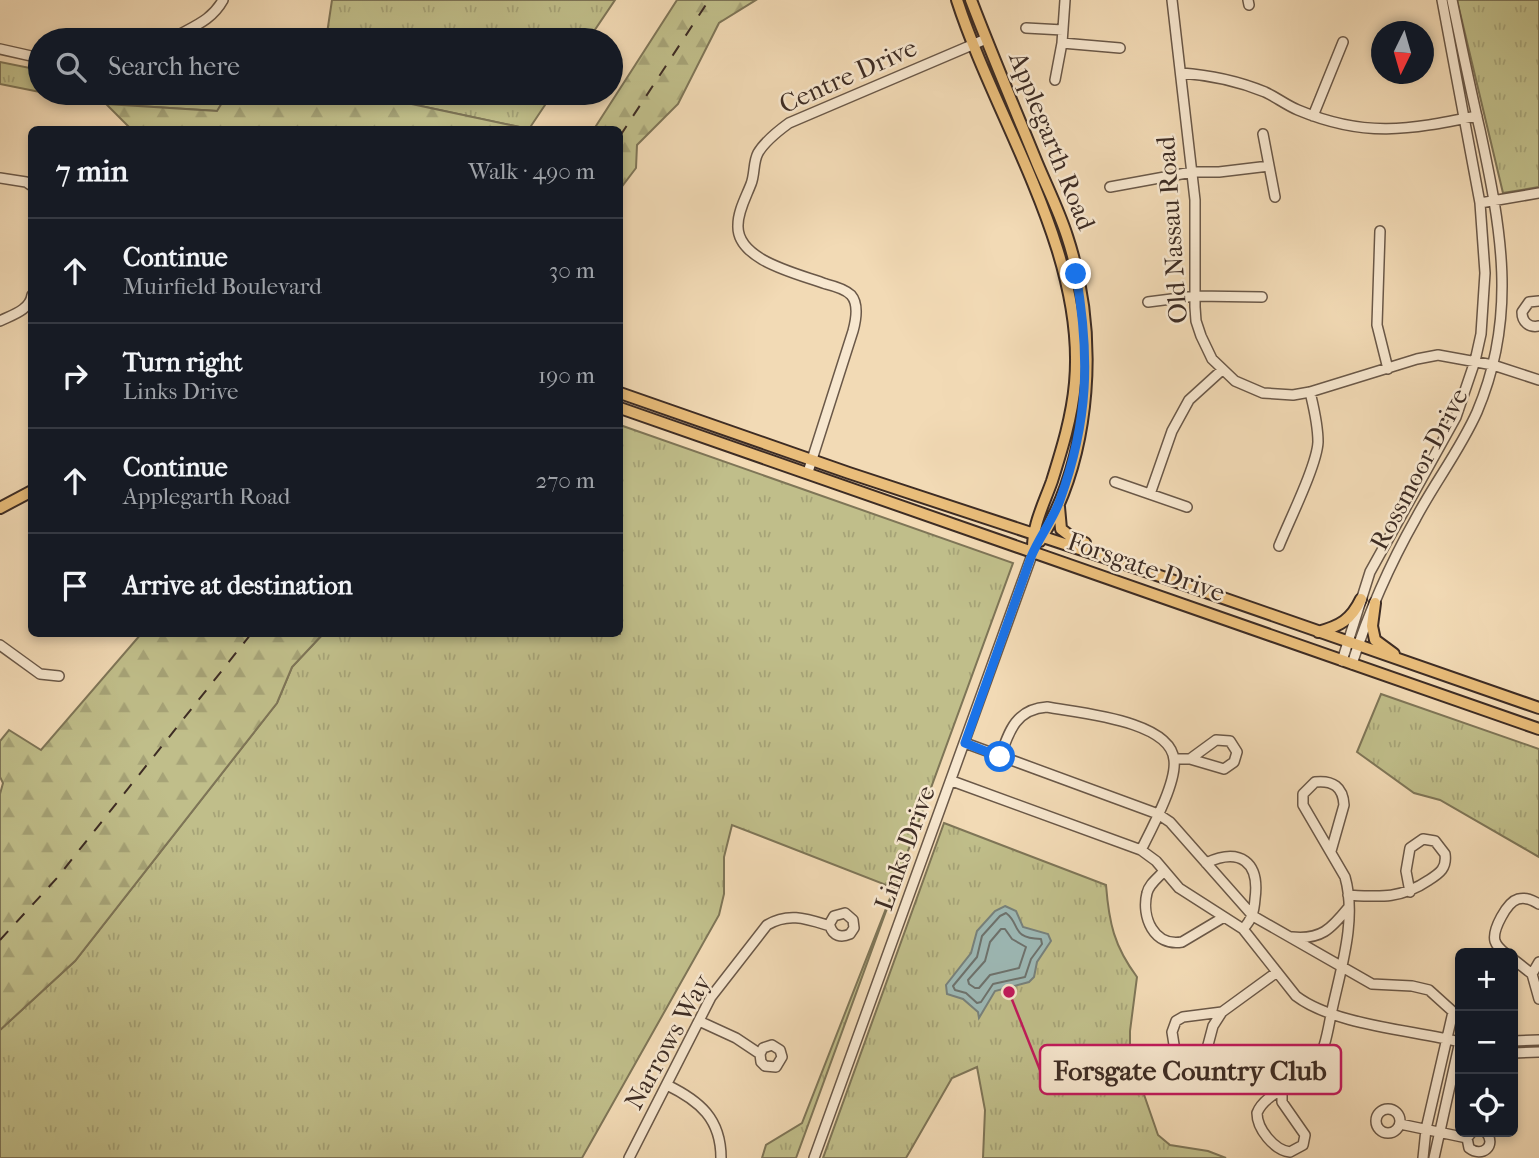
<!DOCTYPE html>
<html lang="en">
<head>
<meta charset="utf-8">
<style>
	:root { --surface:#171b24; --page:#20242c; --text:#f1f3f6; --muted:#9ea1a6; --line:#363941 }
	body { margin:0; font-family:"IM FELL French Canon",serif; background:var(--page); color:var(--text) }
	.controls { position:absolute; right:21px; bottom:21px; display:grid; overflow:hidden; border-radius:10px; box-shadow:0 4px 10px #0003 }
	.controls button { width:63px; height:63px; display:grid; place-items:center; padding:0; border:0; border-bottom:2px solid var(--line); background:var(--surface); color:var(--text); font:35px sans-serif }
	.compass { position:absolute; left:1371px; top:21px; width:63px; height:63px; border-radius:50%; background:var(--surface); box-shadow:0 4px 10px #0003; rotate:185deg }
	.stop { position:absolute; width:21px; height:21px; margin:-16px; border:5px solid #1a73e8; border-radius:50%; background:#fff }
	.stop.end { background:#1a73e8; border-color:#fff; box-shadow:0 2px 7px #0008 }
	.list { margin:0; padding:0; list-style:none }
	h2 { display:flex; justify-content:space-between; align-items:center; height:91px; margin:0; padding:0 28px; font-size:30px }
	h2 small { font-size:23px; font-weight:400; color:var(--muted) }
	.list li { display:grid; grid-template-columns:46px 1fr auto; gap:21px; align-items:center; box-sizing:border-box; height:105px; padding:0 28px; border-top:2px solid var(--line) }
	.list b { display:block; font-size:26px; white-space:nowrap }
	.list p { margin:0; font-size:23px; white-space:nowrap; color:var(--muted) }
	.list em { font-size:23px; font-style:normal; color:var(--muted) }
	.icon { flex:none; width:38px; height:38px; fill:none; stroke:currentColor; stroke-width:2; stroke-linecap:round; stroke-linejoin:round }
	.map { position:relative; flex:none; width:1539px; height:1158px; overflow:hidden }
	.search { position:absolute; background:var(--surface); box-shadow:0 4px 10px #0003; left:28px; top:28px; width:595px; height:77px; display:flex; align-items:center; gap:18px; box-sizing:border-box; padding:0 24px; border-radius:38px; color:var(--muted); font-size:26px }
	.panel { position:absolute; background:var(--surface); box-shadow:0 4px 10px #0003; left:28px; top:126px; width:595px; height:511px; border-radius:10px }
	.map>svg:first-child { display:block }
</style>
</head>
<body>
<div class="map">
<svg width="1539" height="1158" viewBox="0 0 1539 1158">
	<defs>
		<pattern id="grass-tufts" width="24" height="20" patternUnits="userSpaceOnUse" patternTransform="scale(1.75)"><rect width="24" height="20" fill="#c0be8a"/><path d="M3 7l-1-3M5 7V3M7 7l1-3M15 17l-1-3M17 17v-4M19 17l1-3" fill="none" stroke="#a6a377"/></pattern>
		<pattern id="forest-firs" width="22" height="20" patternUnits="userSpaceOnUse" patternTransform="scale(1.75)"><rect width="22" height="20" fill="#c0be8a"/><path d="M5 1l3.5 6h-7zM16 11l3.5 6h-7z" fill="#a6a377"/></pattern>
	</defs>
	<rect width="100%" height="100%" fill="#f2dab5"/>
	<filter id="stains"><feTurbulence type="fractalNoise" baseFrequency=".00286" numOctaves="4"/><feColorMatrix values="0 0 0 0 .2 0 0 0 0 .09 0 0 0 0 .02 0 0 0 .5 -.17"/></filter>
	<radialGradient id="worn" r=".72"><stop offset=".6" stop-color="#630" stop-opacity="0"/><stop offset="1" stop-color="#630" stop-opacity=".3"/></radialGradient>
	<path fill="url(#grass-tufts)" stroke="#7e7557" stroke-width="2" d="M332 0H615L588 40H326Z
		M1457 0H1539V187L1503 193Z
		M0 62 40 70V92L0 84Z
		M47 93H228L218 111 106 104Z
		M360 93H553L529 129Z
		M620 425 1013 563 796 1158H762L766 1145 802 1123 894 888 732 825 724 857V894L719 915 582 1158H0V1030L75 961 277 703 292 667 323 634H620Z
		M1381 694 1539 749V857L1440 800 1414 793 1357 752Z
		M944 823 1106 885C1109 923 1114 946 1137 977L1130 1031V1054L1158 1135 1170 1145 1208 1151 1226 1158H983L985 1110 977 1067 952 1078 906 1158H823Z"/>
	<path fill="url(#forest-firs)" stroke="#7e7557" stroke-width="2" d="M677 0H756L719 23 678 104 637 145 636 168 620 189V130L594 129Z
		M228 93H360L529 129H557H131L106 104 217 111Z
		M141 634H323L292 667 277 703 75 961 0 1030V794L3 783 0 777V741L9 730 41 750Z"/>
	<path fill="#9db9b6" stroke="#77817c" stroke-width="2" d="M1005 906 1016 911 1023 927 1048 934 1051 941 1037 962 1034 977 1029 982 995 991 979 1018 978 1012 963 999 947 994 946 985 971 953 977 931 995 911Z"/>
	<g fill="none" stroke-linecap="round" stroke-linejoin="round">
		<path stroke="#6d726d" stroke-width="2" d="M1006 913C1021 924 1010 938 1041 939L1042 944 1031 959 1025 977 993 984 981 1002 977 1003 966 993 955 990 953 986 977 957 982 936 1000 916Z
			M1001 929H1005L1012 939 1026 947 1019 968 990 975 979 988H975L969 984 968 980 985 961 990 942Z"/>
		<defs>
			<path id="minor" d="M1172 0 1195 200V307L1196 321 1201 336 1212 359 1235 381 1263 393 1293 395 1310 392 1417 359 1438 355 1493 365 1539 380
				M1248 0 1249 5
				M1026 28 1063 30
				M170 40C190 27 210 23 223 0
				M1062 43 1120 48
				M0 49 40 58
				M1181 73C1210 75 1238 81 1265 92 1276 97 1286 105 1298 110 1365 138 1408 130 1477 116
				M1055 80 1062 43 1065 0
				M1313 116 1343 42
				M1263 134 1275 197
				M0 178 26 182 32 186
				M1110 187 1192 172H1219L1269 166
				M1480 203 1539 193
				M1380 231 1377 325 1388 369
				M1539 301 1529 302 1522 312C1522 322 1529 328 1539 326
				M1148 302 1195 296 1262 297
				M0 321C12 315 30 310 32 295
				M808 472 853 331C856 320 859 304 851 295 845 289 834 286 826 284 800 274 736 261 738 225 738 211 746 197 751 184 755 174 753 162 758 153 765 141 778 131 789 123L986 39
				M1115 482 1187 507
				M1150 494 1172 431 1189 400 1222 370
				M1279 546C1289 521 1317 465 1318 442 1318 424 1314 409 1310 392
				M0 645 40 674 59 676
				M1342 661 1370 572 1456 417 1475 361 1481 334 1485 273 1480 203 1442 0
				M1352 664C1368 614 1390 564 1416 518 1435 482 1460 450 1477 412 1518 316 1501 228 1480 130 1470 87 1461 43 1452 0
				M965 743 1158 814 1170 822 1253 916 1372 984 1412 986 1429 990 1460 1018
				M1000 757C1009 731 1016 709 1047 707 1077 713 1171 720 1174 760 1177 782 1151 830 1141 850
				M1174 759H1190L1224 769 1234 762 1237 752 1230 741 1216 740 1190 759
				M952 781 1141 850 1156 861 1179 888 1243 929 1296 996C1334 1025 1412 1030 1460 1042
				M1206 863C1240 847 1260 862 1255 899 1254 912 1252 919 1243 929
				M1164 871C1158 878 1149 884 1147 893 1141 917 1154 947 1182 942L1224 917
				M1348 895C1380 897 1401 899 1429 880 1440 873 1447 868 1445 854L1435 841 1423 839 1410 848 1406 871 1410 892
				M1292 937C1321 940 1331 929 1348 908
				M1505 953C1501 950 1497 947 1495 941 1492 930 1507 902 1518 899 1526 897 1532 900 1539 904
				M1513 959 1532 974 1539 999
				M1532 974 1539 962
				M1222 1012 1213 1026 1204 1060 1195 1066 1183 1063 1176 1057 1172 1032 1176 1021 1183 1017 1222 1012 1277 972
				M699 1021 736 1038 760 1054 761 1062 765 1066 776 1067 782 1057 780 1050 772 1045 763 1048 760 1054
				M1513 1041 1539 1040
				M1513 1053 1539 1052
				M667 1085C700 1101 721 1119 721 1158
				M1282 1090V1102L1305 1135 1303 1145 1290 1152C1274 1150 1257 1129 1257 1113 1265 1092 1299 1085 1314 1066 1326 1050 1328 1028 1332 1010 1341 968 1357 919 1345 877L1303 805V794L1315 782C1333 780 1343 787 1344 805L1331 851
				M1376 1121a12 12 0 1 1 24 0a12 12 0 1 1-24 0Z
				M1400 1124 1467 1138
				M1472 1132 1467 1138 1469 1148C1482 1158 1497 1146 1486 1132
				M629 1158 711 997 767 925C789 912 807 919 830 926 833 936 841 938 850 934L854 928 853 920 845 913 834 916 830 923
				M814 1158 1033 552
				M1423 1158 1426 1129 1453 1012
				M1434 1158 1460 1041"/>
			<path id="major" d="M957 0C996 121 1087 253 1075 383 1072 417 1062 449 1052 481 1043 506 1032 526 1033 552
				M971 0C992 55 1015 109 1037 163 1047 187 1059 211 1067 236 1099 333 1093 453 1040 541
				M620 393 849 473 1131 566 1539 708
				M620 408 1539 729
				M1059 507 1061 529 1074 539 1085 543
				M0 508 32 491
				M1375 603 1372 626 1375 640 1394 654
				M1318 632C1340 626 1351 620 1361 599"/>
		</defs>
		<use href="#minor" stroke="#6a5848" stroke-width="12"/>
		<use href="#major" stroke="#3d2c24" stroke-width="14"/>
		<use href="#minor" stroke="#f7e7cf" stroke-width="9"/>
		<use href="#major" stroke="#e9bd7a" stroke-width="10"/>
		<path stroke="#3d2c24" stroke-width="2" stroke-dasharray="12 12" stroke-linecap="butt" d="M620 136 709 0
			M0 940 57 878 251 634"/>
	</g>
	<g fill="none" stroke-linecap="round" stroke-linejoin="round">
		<path stroke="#1a73e8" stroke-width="9" d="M1000 757 965 743C987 681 1009 619 1031 557 1039 537 1053 520 1060 500 1089 420 1090 356 1076 274"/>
	</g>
	<g text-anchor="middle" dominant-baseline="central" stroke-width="5" stroke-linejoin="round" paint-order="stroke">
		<g font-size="26" fill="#3d2c24" stroke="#f7e7cf">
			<text transform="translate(848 76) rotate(-24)">Centre Drive</text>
			<text transform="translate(1052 141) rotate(68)">Applegarth Road</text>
			<text transform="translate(1172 230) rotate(-94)">Old Nassau Road</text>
			<text transform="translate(1419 469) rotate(-62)">Rossmoor Drive</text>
			<text transform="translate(1146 567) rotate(19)">Forsgate Drive</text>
			<text transform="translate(905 848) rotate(-70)">Links Drive</text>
			<text transform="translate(668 1042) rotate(-61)">Narrows Way</text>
		</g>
	</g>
	<path fill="none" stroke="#c2185b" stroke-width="2.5" d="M1009 992L1040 1070"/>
	<circle fill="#c2185b" stroke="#f7e7cf" stroke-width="2.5" cx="1009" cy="992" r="7"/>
	<rect fill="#f7e7cf" stroke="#c2185b" stroke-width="2.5" x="1040" y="1045" width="301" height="49" rx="7"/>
	<g font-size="28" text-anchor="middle" font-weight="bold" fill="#3d2c24">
		<text x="1190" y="1080">Forsgate Country Club</text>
	</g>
	<rect width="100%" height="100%" filter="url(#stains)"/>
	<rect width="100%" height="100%" fill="url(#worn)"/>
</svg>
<div class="controls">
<button>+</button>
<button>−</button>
<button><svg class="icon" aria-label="locate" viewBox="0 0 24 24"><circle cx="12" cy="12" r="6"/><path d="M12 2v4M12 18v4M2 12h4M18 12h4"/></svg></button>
</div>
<svg class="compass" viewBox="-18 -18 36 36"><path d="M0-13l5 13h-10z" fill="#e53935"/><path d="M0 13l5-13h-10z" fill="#9ea1a6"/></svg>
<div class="stop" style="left:1000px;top:757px"></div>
<div class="stop end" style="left:1076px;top:274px"></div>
<div class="search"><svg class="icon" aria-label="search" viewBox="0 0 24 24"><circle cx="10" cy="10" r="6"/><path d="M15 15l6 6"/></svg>Search here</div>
<section class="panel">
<h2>7 min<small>Walk · 490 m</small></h2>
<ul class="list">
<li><svg class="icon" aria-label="ahead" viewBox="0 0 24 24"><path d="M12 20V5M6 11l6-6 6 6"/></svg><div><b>Continue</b><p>Muirfield Boulevard</p></div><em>30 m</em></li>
<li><svg class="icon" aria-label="right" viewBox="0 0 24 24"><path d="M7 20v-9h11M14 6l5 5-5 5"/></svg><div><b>Turn right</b><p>Links Drive</p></div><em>190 m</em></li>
<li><svg class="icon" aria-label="ahead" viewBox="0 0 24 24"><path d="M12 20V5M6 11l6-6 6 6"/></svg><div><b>Continue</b><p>Applegarth Road</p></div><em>270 m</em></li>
<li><svg class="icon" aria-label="arrive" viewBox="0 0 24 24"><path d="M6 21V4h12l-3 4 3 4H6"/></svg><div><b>Arrive at destination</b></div></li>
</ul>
</section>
</div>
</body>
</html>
